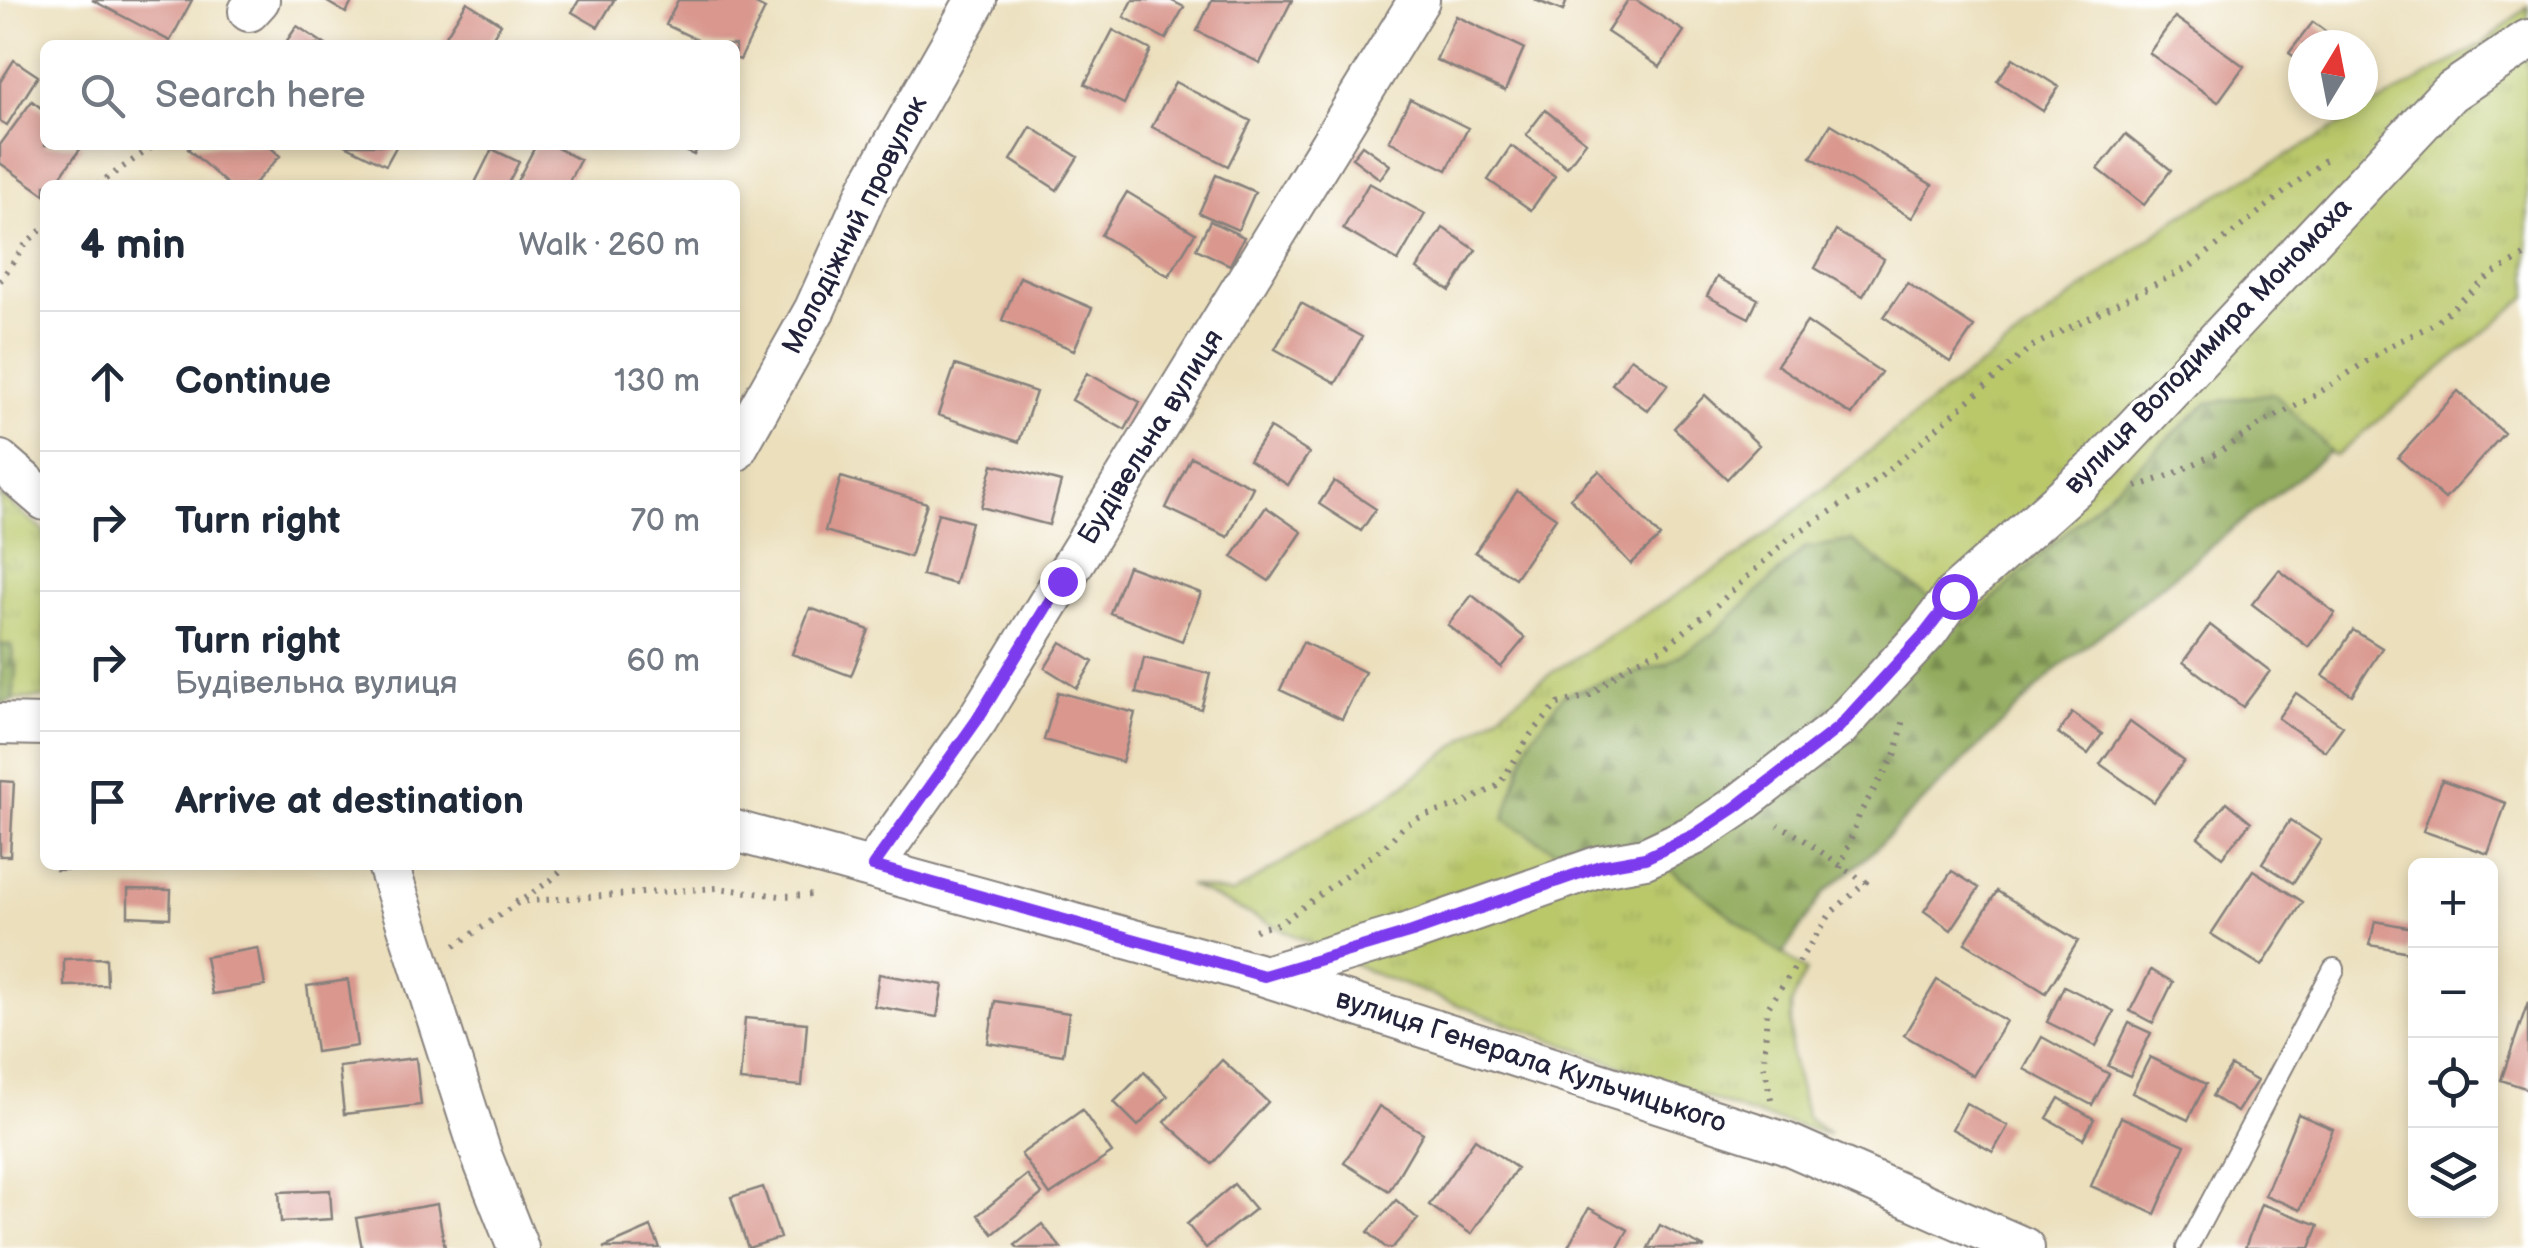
<!DOCTYPE html>
<html lang="en">
<head>
<meta charset="utf-8">
<style>
	:root { --surface:#fff; --page:#f2f2f3; --text:#1f2937; --muted:#747a83; --line:#e0e1e3 }
	body { margin:0; font-family:"Balsamiq Sans",sans-serif; background:var(--page); color:var(--text) }
	.controls { position:absolute; right:30px; bottom:30px; display:grid; overflow:hidden; border-radius:15px; box-shadow:0 5px 15px #0003 }
	.controls button { width:90px; height:90px; display:grid; place-items:center; padding:0; border:0; border-bottom:2px solid var(--line); background:var(--surface); color:var(--text); font:50px sans-serif }
	.compass { position:absolute; left:2288px; top:30px; width:90px; height:90px; border-radius:50%; background:var(--surface); box-shadow:0 5px 15px #0003; rotate:10deg }
	.stop { position:absolute; width:30px; height:30px; margin:-22px; border:8px solid #7c3aed; border-radius:50%; background:#fff }
	.stop.end { background:#7c3aed; border-color:#fff; box-shadow:0 2px 10px #0008 }
	.list { margin:0; padding:0; list-style:none }
	h2 { display:flex; justify-content:space-between; align-items:center; height:130px; margin:0; padding:0 40px; font-size:42px }
	h2 small { font-size:32px; font-weight:400; color:var(--muted) }
	.list li { display:grid; grid-template-columns:65px 1fr auto; gap:30px; align-items:center; box-sizing:border-box; height:140px; padding:0 40px; border-top:2px solid var(--line) }
	.list b { display:block; font-size:38px; white-space:nowrap }
	.list p { margin:0; font-size:32px; white-space:nowrap; color:var(--muted) }
	.list em { font-size:32px; font-style:normal; color:var(--muted) }
	.icon { flex:none; width:55px; height:55px; fill:none; stroke:currentColor; stroke-width:2; stroke-linecap:round; stroke-linejoin:round }
	.map { position:relative; flex:none; width:2528px; height:1248px; overflow:hidden }
	.search { position:absolute; background:var(--surface); box-shadow:0 5px 15px #0003; left:40px; top:40px; width:700px; height:110px; display:flex; align-items:center; gap:25px; box-sizing:border-box; padding:0 35px; border-radius:15px; color:var(--muted); font-size:38px }
	.panel { position:absolute; background:var(--surface); box-shadow:0 5px 15px #0003; left:40px; top:180px; width:700px; height:690px; border-radius:15px }
	.map>svg:first-child { display:block }
</style>
</head>
<body>
<div class="map">
<svg width="2528" height="1248" viewBox="0 0 2528 1248">
	<defs>
		<pattern id="grass-tufts" width="24" height="20" patternUnits="userSpaceOnUse" patternTransform="scale(2.5)"><rect width="24" height="20" fill="#bac86a"/><path d="M3 7l-1-3M5 7V3M7 7l1-3M15 17l-1-3M17 17v-4M19 17l1-3" fill="none" stroke="#a0ac5d"/></pattern>
		<pattern id="forest-firs" width="22" height="20" patternUnits="userSpaceOnUse" patternTransform="scale(2.5)"><rect width="22" height="20" fill="#93ac5e"/><path d="M5 1l3.5 6h-7zM16 11l3.5 6h-7z" fill="#788c4f"/></pattern>
	</defs>
	<rect width="100%" height="100%" fill="#fff"/>
	<filter id="ink" filterUnits="userSpaceOnUse"><feTurbulence type="fractalNoise" baseFrequency=".01" numOctaves="2"/><feDisplacementMap in="SourceGraphic" scale="20" xChannelSelector="R" yChannelSelector="G"/><feConvolveMatrix kernelMatrix="1 2 1 2 8 2 1 2 1" color-interpolation-filters="sRGB"/></filter>
	<filter id="wash" filterUnits="userSpaceOnUse"><feTurbulence type="fractalNoise" baseFrequency=".0048" numOctaves="4" result="noise"/><feDisplacementMap in="SourceGraphic" scale="40" xChannelSelector="R" yChannelSelector="G"/><feGaussianBlur stdDeviation="2.25" result="paint"/><feColorMatrix in="noise" values="0 0 0 0 0 0 0 0 0 0 0 0 0 0 0 0 0 1.4 0 .05"/><feComposite in="paint" operator="in"/></filter>
	<g filter="url(#wash)">
		<rect width="100%" height="100%" fill="#ebdfbc"/>
		<path fill="url(#grass-tufts)" stroke="#6e7552" stroke-width="2.5" d="M2528 6V296L2336 456 2207 403 1965 625 1852 541 1805 548 1713 634 1666 664 1563 695 1641 847 1806 971 1791 1005V1055L1807 1118 1829 1134 1748 1113 1375 974 1188 885 1232 894 1395 792 1554 671 1743 553 1935 399 2179 217 2484 43Z
			M0 495 45 532V697L13 700 16 669 11 645H0Z"/>
		<path fill="url(#forest-firs)" stroke="#5a674c" stroke-width="2.5" d="M2274 393 2330 451 2056 670 1869 855 1823 894 1782 955 1641 847 1564 856 1504 819 1529 741 1563 695 1666 664 1713 634 1805 548 1852 541 1965 625 2207 403Z
			M0 645H11L16 669 13 700 0 705Z"/>
		<g id="blocks">
			<path fill="#d9978e" d="M92 0H192L170 41Z
				M324 0H353L346 13Z
				M579 0H614L598 27 572 12Z
				M678 0H748L765 9 740 60 735 58V45H708L666 25Z
				M1133 0H1170L1184 7 1166 39 1124 17Z
				M1212 0H1292L1260 63 1197 31Z
				M1535 0H1567L1563 11Z
				M1628 0H1636L1684 31 1660 67 1607 32Z
				M467 2 501 24 488 45H446L442 42Z
				M1456 16 1524 48 1505 91 1436 60Z
				M2175 17 2244 66 2218 102 2149 53Z
				M2313 22 2344 45H2303V63L2289 53Z
				M297 26 326 45H284Z
				M1113 30 1151 50 1124 104 1085 84Z
				M2013 58 2059 87 2043 111 1997 81Z
				M14 60 38 76 7 125 0 121V82Z
				M1175 82 1251 121 1228 166 1152 127Z
				M1410 99 1468 128 1447 170 1389 141Z
				M32 101 45 111V145H83L54 185H45V195L0 163V145Z
				M1545 110 1586 142 1567 167 1526 135Z
				M1831 124 1932 185 1912 218 1811 157Z
				M1031 127 1078 157 1057 190 1011 160Z
				M2126 134 2171 170 2144 205 2098 169Z
				M192 145H268L280 156 253 185H228L188 149Z
				M345 145H397L386 165Z
				M536 145H551L580 160 567 185H515Z
				M673 145H699L694 155Z
				M1362 145 1390 165 1380 179 1352 158Z
				M1511 146 1555 176 1531 210 1488 180Z
				M492 149 519 162 507 185H474Z
				M1216 175 1255 192 1238 230 1199 213Z
				M1369 183 1425 214 1398 261 1343 229Z
				M1127 192 1195 233 1169 276 1101 235Z
				M1210 221 1244 237 1230 265 1196 249Z
				M1443 228 1476 250 1450 291 1417 269Z
				M1836 231 1884 259 1863 296 1815 268Z
				M1020 277 1092 308 1074 350 1002 320Z
				M1717 277 1758 299 1749 318 1707 296Z
				M1907 283 1974 327 1950 362 1884 317Z
				M1301 303 1362 337 1336 383 1275 349Z
				M1807 322 1881 372 1852 415 1777 365Z
				M1631 358 1668 384 1648 411 1612 384Z
				M955 365 1036 392 1019 442 938 415Z
				M1087 373 1140 402 1125 430 1072 400Z
				M2458 391 2504 433 2445 499 2398 458Z
				M1705 395 1759 445 1727 479 1674 428Z
				M1270 428 1309 453 1288 485 1249 460Z
				M1191 457 1253 487 1228 537 1166 508Z
				M993 464 1061 482 1049 525 981 507Z
				M1599 471 1660 537 1631 564 1570 498Z
				M841 477 927 503 910 557 825 531Z
				M1334 481 1376 509 1361 531 1319 504Z
				M1517 491 1556 518 1515 578 1475 552Z
				M1266 507 1302 532 1269 581 1232 557Z
				M938 513 971 522 955 584 922 575Z
				M1128 566 1201 593 1182 641 1110 613Z
				M2279 570 2335 613 2308 647 2252 604Z
				M1472 595 1525 638 1501 667 1448 625Z
				M810 608 869 630 851 676 792 654Z
				M2210 625 2270 671 2243 707 2183 662Z
				M2353 630 2382 648 2352 695 2323 676Z
				M1061 642 1093 662 1077 688 1045 668Z
				M1303 642 1365 672 1342 719 1280 690Z
				M1144 658 1210 674 1201 709 1136 693Z
				M1058 692 1135 713 1122 762 1044 740Z
				M2296 693 2343 726 2325 751 2278 718Z
				M2072 713 2102 734 2088 754 2058 733Z
				M2130 722 2184 761 2154 802 2100 764Z
				M2442 780 2506 803 2488 854 2423 831Z
				M0 781 14 782 10 856H0Z
				M2227 802 2251 822 2222 857 2198 837Z
				M2290 820 2321 840 2293 883 2262 863Z
				M56 865H100V869L56 870Z
				M2253 870 2303 902 2262 966 2211 934Z
				M1952 871 1979 888 1951 930 1924 911Z
				M128 889 171 890 170 918 128 916Z
				M1997 891 2078 941 2046 993 1965 943Z
				M2375 921 2413 928 2409 952 2370 945Z
				M258 948 265 986 212 994 205 957Z
				M106 958 107 985 64 986V959Z
				M2151 970 2173 982 2153 1023 2130 1011Z
				M879 974 943 985 937 1017 874 1006Z
				M348 980 357 1046 316 1052 307 986Z
				M1937 980 2006 1021 1973 1076 1904 1035Z
				M2064 986 2114 1011 2096 1046 2047 1022Z
				M995 1001 1069 1013 1063 1055 988 1043Z
				M2528 1002V1089L2501 1080Z
				M745 1018 807 1023 802 1086 740 1081Z
				M2129 1023 2151 1033 2130 1076 2108 1066Z
				M2042 1037 2109 1074 2092 1105 2024 1069Z
				M2150 1057 2206 1084 2188 1120 2132 1093Z
				M416 1058 421 1105 344 1114 339 1067Z
				M1222 1060 1268 1102 1212 1164 1165 1122Z
				M2231 1066 2257 1081 2237 1112 2212 1096Z
				M1144 1072 1168 1096 1138 1126 1114 1102Z
				M2059 1098 2094 1119 2083 1139 2047 1118Z
				M1966 1103 2008 1126 1993 1152 1952 1129Z
				M1379 1106 1423 1133 1389 1191 1344 1163Z
				M1082 1110 1112 1153 1050 1195 1021 1154Z
				M2298 1114 2333 1129 2300 1210 2265 1195Z
				M2121 1117 2185 1145 2155 1214 2091 1186Z
				M1475 1139 1517 1168 1471 1234 1429 1205Z
				M1027 1175 1042 1194 993 1234 978 1215Z
				M1234 1184 1255 1209 1206 1248 1187 1224Z
				M763 1187 780 1238 748 1248 731 1197Z
				M330 1190 332 1219 281 1222 279 1192Z
				M1396 1200 1418 1219 1392 1248H1386L1368 1232Z
				M437 1204 445 1248H362L356 1218Z
				M2261 1204 2319 1225 2310 1248H2245Z
				M1589 1208 1628 1230 1618 1248H1567Z
				M1042 1224 1061 1248H1018L1015 1245Z
				M1660 1225 1705 1248H1648Z
				M651 1227 660 1248H603Z"/>
		</g>
	</g>
	<g filter="url(#ink)">
		<use href="#blocks" fill-opacity="0" stroke="#86807c" stroke-width="2.5"/>
		<g fill="none" stroke-linecap="round" stroke-linejoin="round">
			<defs>
				<path id="service" d="M2187 1248 2334 969"/>
				<path id="minor" d="M249 11 259 0
					M735 451 815 309 869 188 976 0
					M0 461 45 500
					M0 724 45 725
					M735 831 1265 976 1785 1143 2024 1248
					M388 865 482 1157 518 1248
					M873 866 977 720 1419 0
					M1265 976 1412 932 1600 866 1645 858 1694 835 1736 807 1838 728 1927 632 1954 595 2101 464 2449 93 2528 40"/>
			</defs>
			<use href="#service" stroke="#86807c" stroke-width="24"/>
			<use href="#minor" stroke="#86807c" stroke-width="44"/>
			<path stroke="#86807c" stroke-width="6" stroke-dasharray="2.5 8" stroke-linecap="butt" d="M97 185 155 145
				M0 281 27 242 45 227
				M2136 487 2171 475 2219 452 2264 422 2311 398 2388 347 2434 324 2492 274 2528 254
				M1840 868 1860 813 1896 753 1904 719
				M515 902 717 888 780 896 813 895
				M1255 930 1281 923 1384 847 1405 825 1423 816 1461 805 1499 785 1531 734 1558 704 1589 696 1628 665 1665 647 1718 604 1789 538 1865 490 2031 347 2191 266 2330 156
				M455 946 551 880 566 865
				M1771 1099 1764 1065 1767 1009 1831 913 1866 882C1835 865 1810 840 1778 825"/>
			<use href="#service" stroke="#fff" stroke-width="20"/>
			<use href="#minor" stroke="#fff" stroke-width="40"/>
		</g>
	</g>
	<g fill="none" stroke-linecap="round" stroke-linejoin="round" filter="url(#ink)">
		<path stroke="#7c3aed" stroke-width="12" d="M1062 581 977 720 873 866 1264 976 1412 932 1600 866 1645 858 1694 835 1736 807 1838 728 1926 632 1954 596"/>
	</g>
	<g text-anchor="middle" dominant-baseline="central" stroke-width="8" stroke-linejoin="round" paint-order="stroke">
		<g font-size="28" fill="#22223b" stroke="#fff">
			<text transform="translate(855 225) rotate(-63)">Молодіжний провулок</text>
			<text transform="translate(2208 346) rotate(-46)">вулиця Володимира Мономаха</text>
			<text transform="translate(1151 437) rotate(-58)">Будівельна вулиця</text>
			<text transform="translate(1531 1061) rotate(18)">вулиця Генерала Кульчицького</text>
		</g>
	</g>
</svg>
<div class="controls">
<button>+</button>
<button>−</button>
<button><svg class="icon" aria-label="locate" viewBox="0 0 24 24"><circle cx="12" cy="12" r="6"/><path d="M12 2v4M12 18v4M2 12h4M18 12h4"/></svg></button>
<button><svg class="icon" aria-label="layers" viewBox="0 0 24 24"><path d="M12 4l9 5-9 5-9-5zM3 14l9 5 9-5"/></svg></button>
</div>
<svg class="compass" viewBox="-18 -18 36 36"><path d="M0-13l5 13h-10z" fill="#e53935"/><path d="M0 13l5-13h-10z" fill="#747a83"/></svg>
<div class="stop" style="left:1954px;top:596px"></div>
<div class="stop end" style="left:1062px;top:581px"></div>
<div class="search"><svg class="icon" aria-label="search" viewBox="0 0 24 24"><circle cx="10" cy="10" r="6"/><path d="M15 15l6 6"/></svg>Search here</div>
<section class="panel">
<h2>4 min<small>Walk · 260 m</small></h2>
<ul class="list">
<li><svg class="icon" aria-label="ahead" viewBox="0 0 24 24"><path d="M12 20V5M6 11l6-6 6 6"/></svg><div><b>Continue</b></div><em>130 m</em></li>
<li><svg class="icon" aria-label="right" viewBox="0 0 24 24"><path d="M7 20v-9h11M14 6l5 5-5 5"/></svg><div><b>Turn right</b></div><em>70 m</em></li>
<li><svg class="icon" aria-label="right" viewBox="0 0 24 24"><path d="M7 20v-9h11M14 6l5 5-5 5"/></svg><div><b>Turn right</b><p>Будівельна вулиця</p></div><em>60 m</em></li>
<li><svg class="icon" aria-label="arrive" viewBox="0 0 24 24"><path d="M6 21V4h12l-3 4 3 4H6"/></svg><div><b>Arrive at destination</b></div></li>
</ul>
</section>
</div>
</body>
</html>
